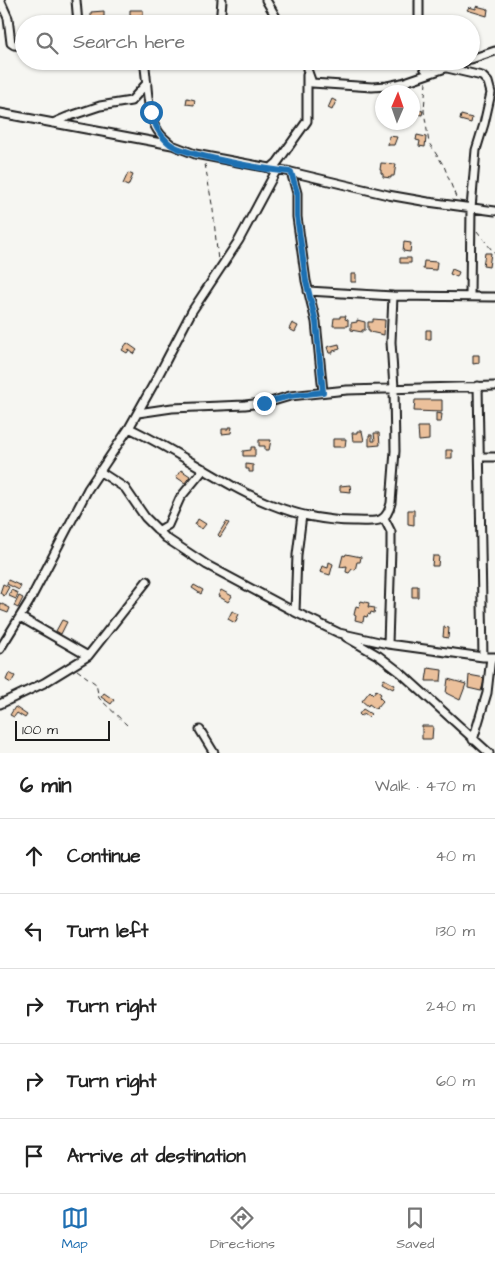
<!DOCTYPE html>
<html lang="en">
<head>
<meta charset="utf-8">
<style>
	:root { --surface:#fff; --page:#f6f6f6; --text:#222; --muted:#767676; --line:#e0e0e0; --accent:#1f6fb2 }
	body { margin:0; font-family:"Architects Daughter",sans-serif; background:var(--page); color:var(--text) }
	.compass { position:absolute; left:375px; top:85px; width:45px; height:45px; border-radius:50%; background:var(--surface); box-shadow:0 1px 4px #0004; rotate:2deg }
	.scale { position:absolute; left:15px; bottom:12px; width:95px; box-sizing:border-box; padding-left:5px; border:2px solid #1c1c1c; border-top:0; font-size:14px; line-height:18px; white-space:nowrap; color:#1c1c1c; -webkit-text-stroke:4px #f6f6f2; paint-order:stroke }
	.stop { position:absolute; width:15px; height:15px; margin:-11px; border:4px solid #1f6fb2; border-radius:50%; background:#fff }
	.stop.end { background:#1f6fb2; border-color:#fff; box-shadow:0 1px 5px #0008 }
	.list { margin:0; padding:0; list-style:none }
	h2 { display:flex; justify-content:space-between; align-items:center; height:65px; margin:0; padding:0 20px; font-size:21px }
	h2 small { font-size:16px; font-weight:400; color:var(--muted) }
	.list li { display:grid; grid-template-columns:32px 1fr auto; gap:15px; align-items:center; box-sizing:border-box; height:75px; padding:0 20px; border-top:1px solid var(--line) }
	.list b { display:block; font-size:19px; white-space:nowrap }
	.list em { font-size:16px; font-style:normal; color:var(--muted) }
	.icon { flex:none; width:28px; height:28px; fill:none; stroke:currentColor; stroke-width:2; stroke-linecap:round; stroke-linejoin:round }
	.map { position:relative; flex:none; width:495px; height:753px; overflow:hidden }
	.search { position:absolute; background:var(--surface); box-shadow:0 1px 4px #0004; left:15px; right:15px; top:15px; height:55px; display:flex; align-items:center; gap:12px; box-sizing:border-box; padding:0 18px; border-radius:28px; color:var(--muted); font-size:19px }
	.sheet { height:440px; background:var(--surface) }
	nav { display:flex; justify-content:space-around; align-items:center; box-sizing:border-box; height:70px; border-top:1px solid var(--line); background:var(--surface); font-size:14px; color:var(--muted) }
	nav a { display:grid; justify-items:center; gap:2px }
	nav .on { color:var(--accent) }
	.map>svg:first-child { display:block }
</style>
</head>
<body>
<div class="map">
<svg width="495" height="753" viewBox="0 0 495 753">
	<rect width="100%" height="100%" fill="#f6f6f2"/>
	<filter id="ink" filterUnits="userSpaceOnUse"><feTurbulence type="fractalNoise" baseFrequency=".02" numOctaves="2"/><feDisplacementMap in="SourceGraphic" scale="10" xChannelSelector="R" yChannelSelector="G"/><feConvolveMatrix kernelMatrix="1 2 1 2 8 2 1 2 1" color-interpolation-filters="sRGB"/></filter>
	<g filter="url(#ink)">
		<path fill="#ebc09b" stroke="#1c1c1c" d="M476 6 488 9 487 16 467 10 469 7 476 9Z
			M130 10H143V15L130 16Z
			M104 11V17L91 18V12Z
			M187 98 195 100 194 105 186 104Z
			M332 99 336 101 332 110 328 108Z
			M412 109 423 111 422 115 412 113Z
			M461 115 472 118 471 123 460 120Z
			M417 135 426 137 425 147 419 146 420 141 416 140Z
			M389 136 397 137 394 145H388Z
			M381 163 396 164 394 176H391V178L383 177V174L381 173V170H380Z
			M128 173 133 175 128 186 123 184Z
			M404 242 411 243 410 252 403 251Z
			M485 253H491L489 267 483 266Z
			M400 258H411V263H400Z
			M424 261 437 262 436 270 423 269Z
			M452 269 459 272 457 277 450 274Z
			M351 274H356V282H351Z
			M340 316H346L345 319 348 320V326H333L334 318H340Z
			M373 319 385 320 384 335 370 332V330H368V322H373Z
			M357 320 365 322V330H362V332L351 330V323L357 322Z
			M292 323 298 326 295 332 289 329Z
			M426 330H431V339H426Z
			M127 343 137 350 134 354 129 350 127 353 122 350Z
			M339 344 340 349 333 351V353H329L327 347Z
			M473 355H479V363L473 364Z
			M415 400H442V412L414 411Z
			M436 413 442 414 441 422H436Z
			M228 427H232L231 433 222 434V429H228Z
			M418 427H429V440L419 441Z
			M357 431H362L364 441H353L352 433H357Z
			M374 433H379L380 445 369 446V435H372V441H375Z
			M333 439H346L345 447H333Z
			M259 440H271L269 450H265V446H259Z
			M251 447H255V456H243V451L251 450Z
			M446 450H452V458H446Z
			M246 464 253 465V472H249V469H246Z
			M181 470 190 476 185 483 176 477Z
			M350 485 351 492 340 491V486Z
			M408 510H414V525L408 524Z
			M198 519 206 524 202 529 195 525Z
			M226 522 229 523 220 537 218 535Z
			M346 554 361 557 360 562H357L355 570 352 569 349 573 346 572 347 566 340 567 343 555 345 556Z
			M433 556H439L438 566H432Z
			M329 562 333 564 330 575 320 572 322 566 328 568Z
			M8 580 21 586 19 590 7 584Z
			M3 584 9 587 4 596 0 593Z
			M194 585 203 590 201 594 192 588Z
			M412 586H418V597H412Z
			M11 590 18 593 16 599 9 596Z
			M221 590 232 596 228 602 218 596Z
			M19 596 23 598 18 608 14 606Z
			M361 601 369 603 368 607 375 608 374 613 371 612 370 615 368 614 367 617 364 616 363 622 355 620 356 616 354 615 356 606 359 607Z
			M0 603 10 608 8 613 0 610Z
			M232 611 239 614 235 623 228 619Z
			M62 620 67 622 61 634 56 631Z
			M444 627 449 628 448 638 443 637Z
			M428 668 442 670 441 681H426Z
			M9 673 15 676 11 683 6 680Z
			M469 675 485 678 481 691 468 688Z
			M384 679 395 685 393 689 382 683Z
			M448 679 466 684 460 700 446 693Z
			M376 690 381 694 379 697 383 701 376 709 369 704 368 706 362 701 370 691 373 694Z
			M104 693 114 700 111 704 101 697Z
			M15 707 27 715 25 718 17 713 14 717 10 715Z
			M363 709 371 714 368 717 364 714 361 716 359 714Z
			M422 726H433L432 739H422Z"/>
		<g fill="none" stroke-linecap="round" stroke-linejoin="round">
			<defs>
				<path id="minor" d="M0 0 8 18 11 43 14 45 24 46
					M76 0 78 24
					M266 0 280 24
					M419 0V24
					M220 24 222 0
					M471 59 495 51
					M144 61C148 82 146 114 158 131 161 136 167 141 172 145
					M306 61 307 69 312 83 372 87 387 86 402 83 466 61
					M421 61 425 69 432 72
					M447 68 482 76 488 82 491 93 484 124 476 150 471 208 470 296
					M0 113 172 145 195 154 291 172 388 195 428 202 495 211
					M53 123 67 117 100 106 131 101 147 83
					M270 169 277 163 307 121V75
					M291 172 297 193V217L306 281 316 322 323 392
					M308 291 393 296 495 297
					M478 386 483 657
					M138 413 172 408 245 405 270 402 290 396 347 390 495 386
					M129 428C208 465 264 522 356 521 375 521 386 525 391 503L395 451 394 388 391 342 393 296
					M480 457H495
					M99 471 125 488 145 517 166 538 207 565 295 612 339 633 388 644 483 657H495
					M384 518 391 532V547L388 644
					M158 531 168 525 180 498 204 469
					M295 612 297 555 302 515
					M20 617 88 656
					M346 637 379 656 401 673 489 753
					M0 649 29 602 88 489 129 428 157 378 192 311 239 240 276 171
					M0 704 44 683 88 656 147 581
					M200 730 214 753
					M473 740 487 693 491 657"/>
			</defs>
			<use href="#minor" stroke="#1c1c1c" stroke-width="11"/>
			<path stroke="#1c1c1c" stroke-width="1" stroke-dasharray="5 4" stroke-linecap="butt" d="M426 82 424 111 429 143 444 166 457 200
				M205 164 213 210 218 261
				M477 231 495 254
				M77 670 96 684 99 698 127 725"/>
			<use href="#minor" stroke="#f6f6f2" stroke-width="7"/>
		</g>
	</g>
	<g fill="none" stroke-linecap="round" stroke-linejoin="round" filter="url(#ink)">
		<path stroke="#1f6fb2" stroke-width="6" d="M151 112C155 125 159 135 170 144 186 156 269 170 291 172L297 192V216L306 281 316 322 323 392 290 396 264 403"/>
	</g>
</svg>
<svg class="compass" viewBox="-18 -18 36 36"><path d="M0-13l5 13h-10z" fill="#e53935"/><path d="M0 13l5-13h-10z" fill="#767676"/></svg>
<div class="scale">100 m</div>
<div class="stop" style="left:151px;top:112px"></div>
<div class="stop end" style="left:264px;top:403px"></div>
<div class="search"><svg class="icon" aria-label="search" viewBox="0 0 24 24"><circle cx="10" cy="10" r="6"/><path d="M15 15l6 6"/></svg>Search here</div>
</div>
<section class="sheet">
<h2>6 min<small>Walk · 470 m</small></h2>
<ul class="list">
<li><svg class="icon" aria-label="ahead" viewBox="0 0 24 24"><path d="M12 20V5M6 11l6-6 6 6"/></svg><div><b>Continue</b></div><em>40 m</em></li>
<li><svg class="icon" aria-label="left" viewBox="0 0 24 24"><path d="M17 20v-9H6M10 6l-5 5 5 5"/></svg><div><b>Turn left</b></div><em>130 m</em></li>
<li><svg class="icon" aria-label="right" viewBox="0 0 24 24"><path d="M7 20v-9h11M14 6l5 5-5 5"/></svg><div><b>Turn right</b></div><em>240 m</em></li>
<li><svg class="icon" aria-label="right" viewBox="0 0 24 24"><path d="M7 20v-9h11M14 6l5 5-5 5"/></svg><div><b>Turn right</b></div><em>60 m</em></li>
<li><svg class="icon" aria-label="arrive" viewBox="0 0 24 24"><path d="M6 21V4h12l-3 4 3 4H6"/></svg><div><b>Arrive at destination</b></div></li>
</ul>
</section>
<nav>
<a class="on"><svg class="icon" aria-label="map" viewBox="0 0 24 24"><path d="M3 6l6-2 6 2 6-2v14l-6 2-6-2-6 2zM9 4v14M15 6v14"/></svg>Map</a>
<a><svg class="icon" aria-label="directions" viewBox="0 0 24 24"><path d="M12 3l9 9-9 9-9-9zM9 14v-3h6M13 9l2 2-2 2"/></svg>Directions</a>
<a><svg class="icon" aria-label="saved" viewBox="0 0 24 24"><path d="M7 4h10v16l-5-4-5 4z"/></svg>Saved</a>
</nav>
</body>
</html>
